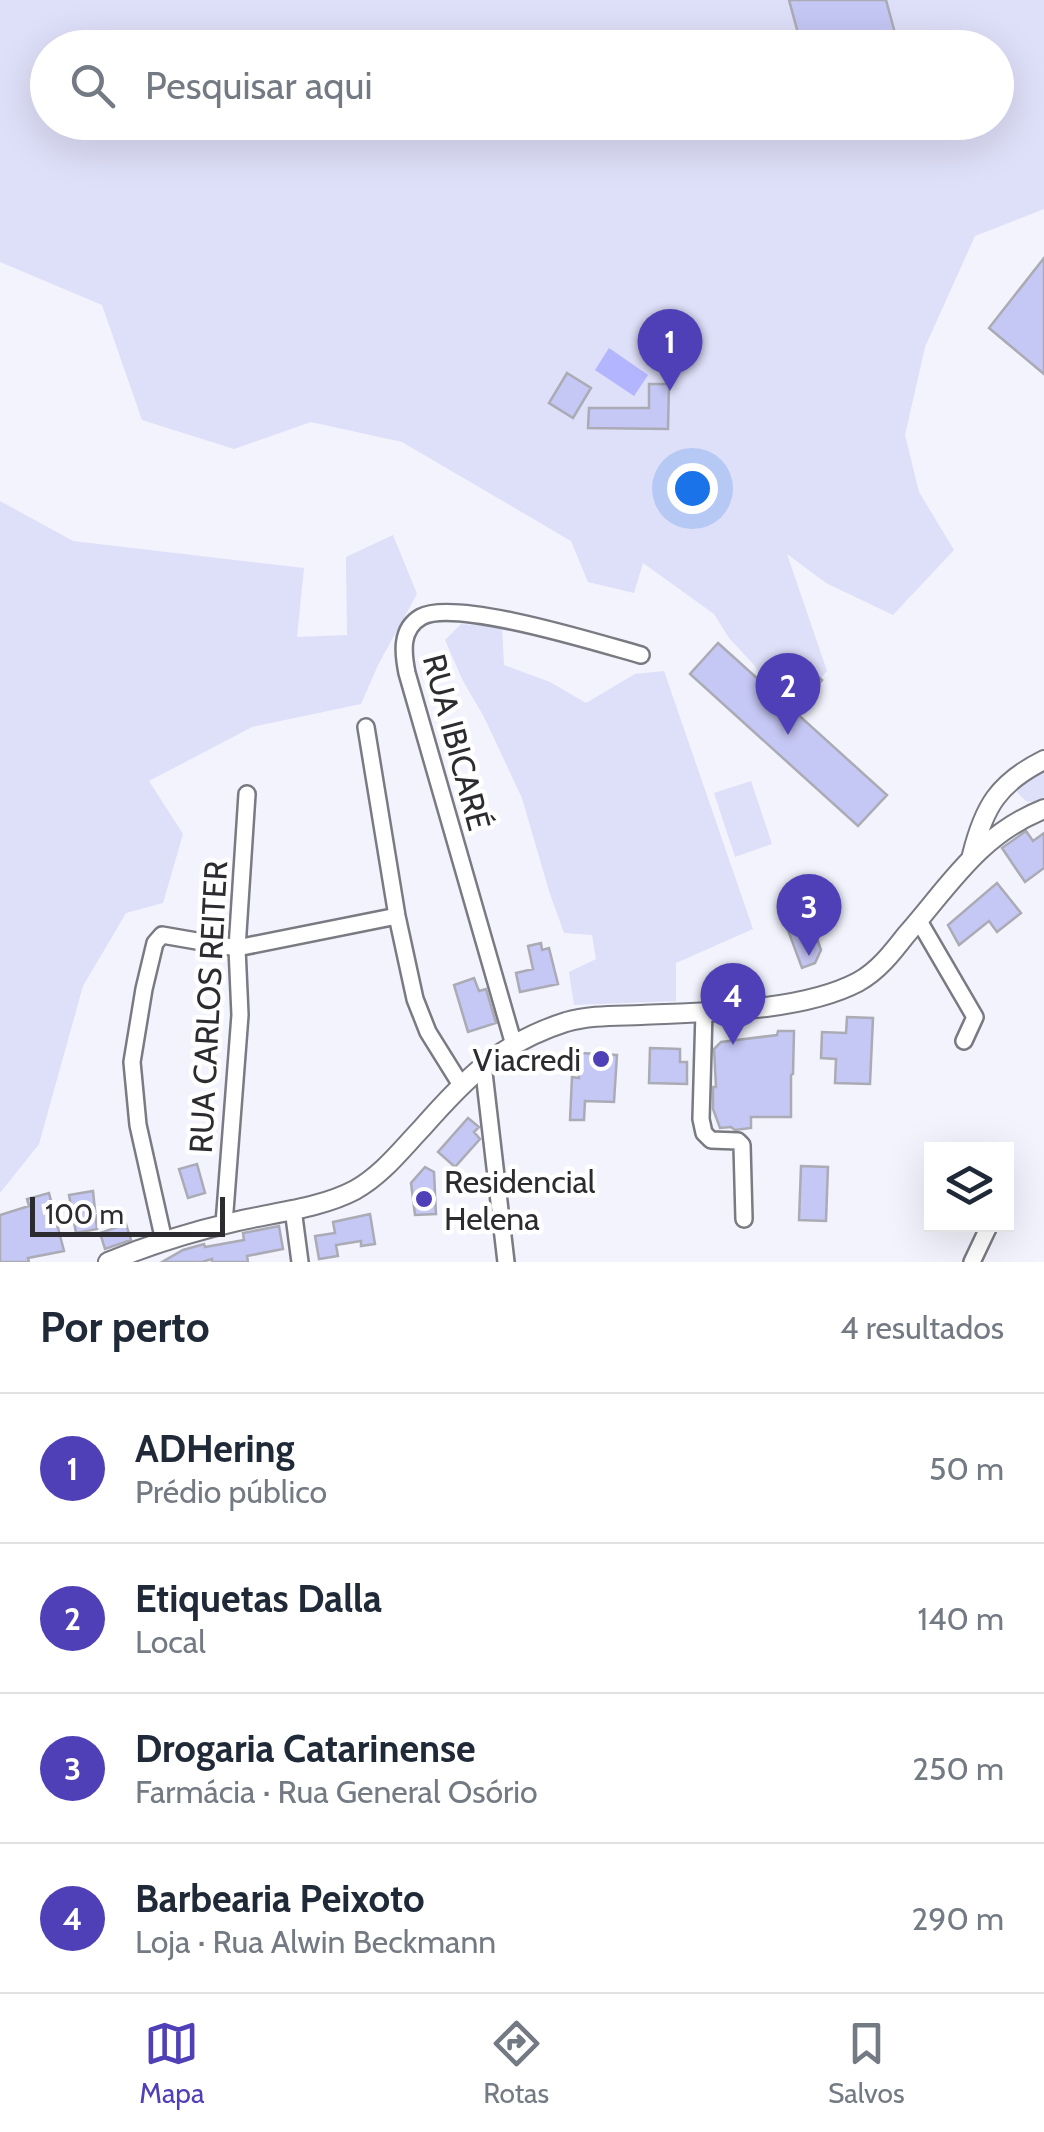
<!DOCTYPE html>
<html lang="pt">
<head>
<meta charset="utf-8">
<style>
	:root { --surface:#fff; --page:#f2f2f3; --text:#1f2937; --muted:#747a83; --line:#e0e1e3; --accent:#5040b7 }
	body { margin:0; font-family:Cabin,sans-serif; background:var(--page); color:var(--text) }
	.controls { position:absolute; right:30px; bottom:30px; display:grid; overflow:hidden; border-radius:0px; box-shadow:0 10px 40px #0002 }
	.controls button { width:90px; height:90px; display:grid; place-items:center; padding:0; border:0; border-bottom:2px solid var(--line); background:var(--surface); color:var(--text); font:50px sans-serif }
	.scale { position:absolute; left:30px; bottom:25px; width:195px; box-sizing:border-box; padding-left:10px; border:5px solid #2c2c30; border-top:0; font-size:28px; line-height:35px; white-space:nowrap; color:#2c2c30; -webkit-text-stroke:8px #fff; paint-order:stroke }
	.you { position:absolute; left:692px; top:488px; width:35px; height:35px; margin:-25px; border:8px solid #fff; border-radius:50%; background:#1a73e8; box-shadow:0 0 0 15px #1a73e833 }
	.badge { display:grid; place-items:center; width:65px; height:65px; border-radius:50%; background:var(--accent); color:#fff; font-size:32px; font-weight:700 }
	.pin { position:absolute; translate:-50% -82px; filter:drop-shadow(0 2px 5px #0008) }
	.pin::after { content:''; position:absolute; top:52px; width:35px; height:30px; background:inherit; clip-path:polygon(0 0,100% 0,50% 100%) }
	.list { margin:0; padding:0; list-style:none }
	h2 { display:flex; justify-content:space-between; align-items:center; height:130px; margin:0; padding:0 40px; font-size:42px }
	h2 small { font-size:32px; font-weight:400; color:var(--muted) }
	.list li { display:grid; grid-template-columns:65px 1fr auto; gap:30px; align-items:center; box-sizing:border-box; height:150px; padding:0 40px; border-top:2px solid var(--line) }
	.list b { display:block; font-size:38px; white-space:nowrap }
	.list p { margin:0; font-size:32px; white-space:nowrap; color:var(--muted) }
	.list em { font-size:32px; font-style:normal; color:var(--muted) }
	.icon { flex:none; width:55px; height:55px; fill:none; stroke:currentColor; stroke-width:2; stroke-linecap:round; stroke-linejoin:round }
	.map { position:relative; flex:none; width:1044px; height:1262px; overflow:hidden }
	.search { position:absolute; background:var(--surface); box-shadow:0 10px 40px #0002; left:30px; right:30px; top:30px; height:110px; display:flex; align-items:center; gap:25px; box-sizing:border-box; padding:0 35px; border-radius:55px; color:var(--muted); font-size:38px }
	.sheet { height:730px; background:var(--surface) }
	nav { display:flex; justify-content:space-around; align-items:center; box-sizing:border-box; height:140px; border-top:2px solid var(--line); background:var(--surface); font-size:28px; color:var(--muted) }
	nav a { display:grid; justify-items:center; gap:5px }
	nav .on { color:var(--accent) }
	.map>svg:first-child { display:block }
</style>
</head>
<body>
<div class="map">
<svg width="1044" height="1262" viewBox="0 0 1044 1262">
	<rect width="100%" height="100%" fill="#f3f3fd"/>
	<path fill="#dedff8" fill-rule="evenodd" d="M0 0H1044V209L975 236 925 347 905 435 919 492 954 550 893 615 826 583 787 554 827 671 796 706 762 678 754 665 729 638 714 614 643 563 634 593 588 582 571 541 402 442 311 422 234 449 142 420 102 305 0 262ZM48 48H996V122H48Z
		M0 501 73 541 304 568 297 637 347 635 346 557 393 535 417 594 378 665 361 704 252 727 149 781 183 834 163 903 126 913 83 986 39 1144 0 1193Z
		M461 624 502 627 504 665 550 682 586 703 635 674 664 671 753 929 676 963V1001L574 1005 569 972 596 959 592 935 564 933 549 891 522 798 484 717 463 681 445 640Z
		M1044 769V797L1033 802 1026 801 1017 792 1018 786Z
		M751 781 772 844 735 857 714 793Z"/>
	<path fill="#b4b5ff" d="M609 348 648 375 634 396 595 370Z"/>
	<path fill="#c5c7f4" stroke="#aaabb4" stroke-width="2.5" d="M789 0H886L896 37 860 48H802Z
		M1044 258V374L989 328Z
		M567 373 591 388 573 418 549 403Z
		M649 384H669L668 429 588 428 589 408H649Z
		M718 643 779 698 807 666 822 680 794 711 887 795 858 826 690 674Z
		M1026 831 1033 841 1044 833V868L1025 882 1002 848Z
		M997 883 1021 913 997 932 989 921 959 945 948 925Z
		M805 905 821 950 815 963 802 968 782 914Z
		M541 943 542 950 549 948 558 984 520 992 516 973 533 969 528 946Z
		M474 978 479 991 486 989 496 1023 468 1032 454 985Z
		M847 1017 873 1018 870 1084 835 1083 836 1059 821 1058 822 1032 846 1033Z
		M778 1031H794L793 1074 791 1075V1117H751V1128L735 1130 731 1127 720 1128 713 1109V1087H716L714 1049 721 1042 777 1035Z
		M650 1048 680 1049V1062H687V1084L649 1083Z
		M580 1053 617 1055 614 1102 585 1101 584 1120H570L572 1077 579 1078Z
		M468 1118 479 1127 474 1132 480 1139 455 1167 438 1152Z
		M197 1164 205 1193 188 1198 179 1169Z
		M801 1166 828 1167 826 1221 799 1220Z
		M425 1167 434 1172 436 1214 415 1215 411 1183Z
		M93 1191 97 1229 76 1233 69 1195Z
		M49 1193 64 1251 28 1258 29 1262H0V1215L29 1206 27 1199Z
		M370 1214 375 1244 361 1246V1241L336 1245 338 1256 319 1259 315 1236 335 1233 333 1222Z
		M126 1224 131 1240 105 1249 100 1233Z
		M279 1226 283 1249 247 1256 248 1262H212V1259L202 1262H162L183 1250 204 1244 205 1247 244 1240 243 1233Z"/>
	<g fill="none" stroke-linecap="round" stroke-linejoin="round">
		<defs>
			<path id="minor" d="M366 727 397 916 415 999 428 1032 461 1085
				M919 921 975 1017 964 1041
				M704 1012 701 1119 704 1133 711 1140 738 1141 742 1145 744 1219
				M514 1045 407 673C403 653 400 629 421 617 455 598 601 644 641 655
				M483 1064 506 1262
				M293 1209 300 1262
				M224 1224 240 1015 237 948 247 794
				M164 1241 138 1125 132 1062 144 989 155 943 162 935 237 948 397 916
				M972 1262 990 1224"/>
			<path id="major" d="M972 855C984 807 998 783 1044 760
				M108 1262C151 1244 194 1231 238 1221 277 1212 321 1208 355 1190 382 1175 401 1150 422 1128 466 1078 500 1043 566 1022 590 1015 617 1016 641 1015 705 1012 801 1012 858 982 878 971 892 953 906 935 950 885 979 835 1044 809"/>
		</defs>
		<use href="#minor" stroke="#797a82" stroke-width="20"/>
		<use href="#major" stroke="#797a82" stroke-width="22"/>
		<use href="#minor" stroke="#fff" stroke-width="15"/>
		<use href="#major" stroke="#fff" stroke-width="18"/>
	</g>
	<g fill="#5040b7" stroke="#fff" stroke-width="4">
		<circle cx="601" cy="1059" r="10"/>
		<circle cx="424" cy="1199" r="10"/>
	</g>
	<g text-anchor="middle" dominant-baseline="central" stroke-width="9" stroke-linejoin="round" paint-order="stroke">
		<g font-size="32" fill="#2c2c30" stroke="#fff">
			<text transform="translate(457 742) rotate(75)">RUA IBICARÉ</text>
			<text transform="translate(208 1007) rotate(-87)">RUA CARLOS REITER</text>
		</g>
		<g font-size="32" fill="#2c2c30" stroke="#fff" text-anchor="end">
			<text x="581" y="1059">Viacredi</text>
			<text x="444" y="1181" text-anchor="start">Residencial<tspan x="444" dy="37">Helena</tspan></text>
		</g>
	</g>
</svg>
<div class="controls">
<button><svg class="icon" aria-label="layers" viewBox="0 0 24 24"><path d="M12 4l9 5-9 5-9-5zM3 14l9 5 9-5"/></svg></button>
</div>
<div class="scale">100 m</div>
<div class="you"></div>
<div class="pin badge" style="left:670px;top:391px">1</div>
<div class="pin badge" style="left:788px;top:735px">2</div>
<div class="pin badge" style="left:809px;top:956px">3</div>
<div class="pin badge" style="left:733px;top:1045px">4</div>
<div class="search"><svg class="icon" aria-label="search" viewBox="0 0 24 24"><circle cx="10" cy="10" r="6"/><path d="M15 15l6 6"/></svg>Pesquisar aqui</div>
</div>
<section class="sheet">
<h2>Por perto<small>4 resultados</small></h2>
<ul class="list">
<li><span class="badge">1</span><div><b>ADHering</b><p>Prédio público</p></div><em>50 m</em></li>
<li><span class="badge">2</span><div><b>Etiquetas Dalla</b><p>Local</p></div><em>140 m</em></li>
<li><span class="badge">3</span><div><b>Drogaria Catarinense</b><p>Farmácia · Rua General Osório</p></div><em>250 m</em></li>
<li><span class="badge">4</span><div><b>Barbearia Peixoto</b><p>Loja · Rua Alwin Beckmann</p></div><em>290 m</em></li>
</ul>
</section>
<nav>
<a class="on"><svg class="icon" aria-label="map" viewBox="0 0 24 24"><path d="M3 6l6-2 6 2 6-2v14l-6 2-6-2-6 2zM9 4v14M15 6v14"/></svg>Mapa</a>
<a><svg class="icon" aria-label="directions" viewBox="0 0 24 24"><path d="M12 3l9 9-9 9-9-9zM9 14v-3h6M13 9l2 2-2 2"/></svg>Rotas</a>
<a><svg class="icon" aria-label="saved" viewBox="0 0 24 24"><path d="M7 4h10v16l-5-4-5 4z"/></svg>Salvos</a>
</nav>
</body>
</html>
